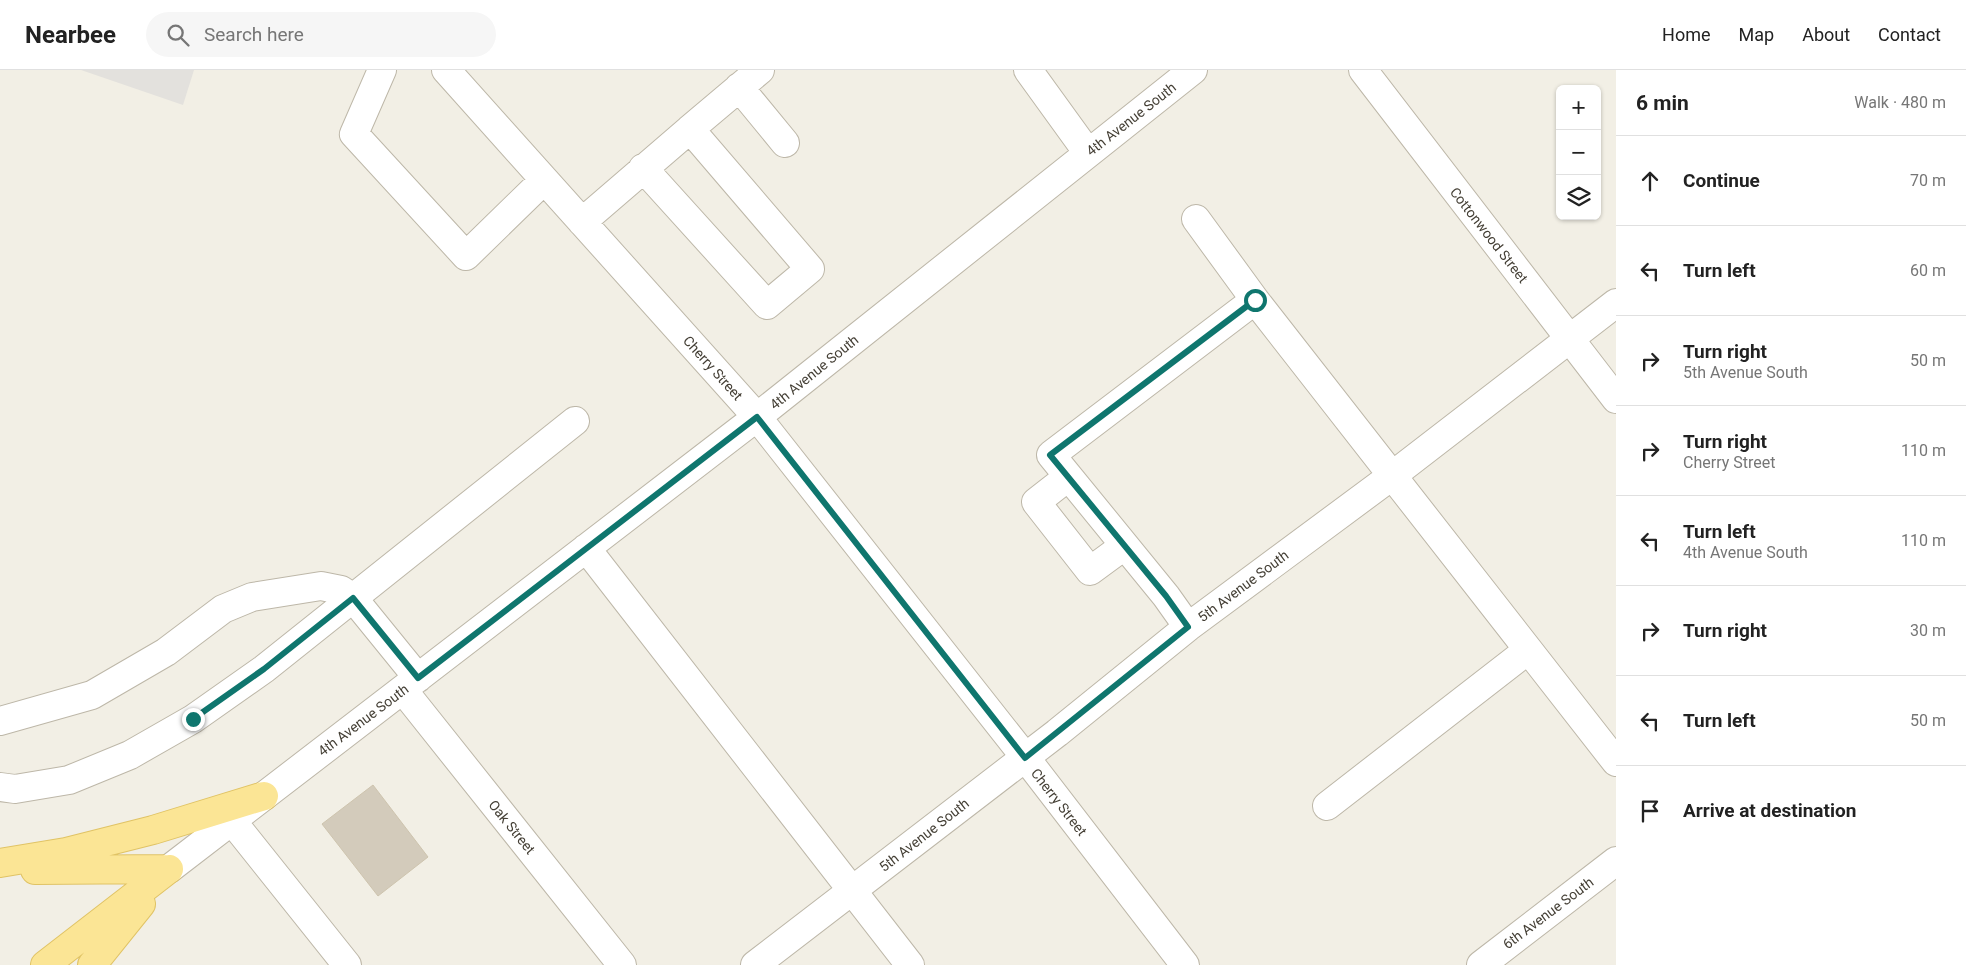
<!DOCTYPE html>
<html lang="en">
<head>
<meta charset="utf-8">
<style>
	body { margin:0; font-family:Roboto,sans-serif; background:#f6f6f6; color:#222 }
	.controls { position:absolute; right:15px; top:15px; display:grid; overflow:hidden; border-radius:8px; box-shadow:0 1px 4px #0004 }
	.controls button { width:45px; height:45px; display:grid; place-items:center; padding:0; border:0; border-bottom:1px solid #e0e0e0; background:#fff; color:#222; font:25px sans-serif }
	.stop { position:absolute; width:15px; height:15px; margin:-11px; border:4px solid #0f766e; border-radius:50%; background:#fff }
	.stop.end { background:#0f766e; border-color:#fff; box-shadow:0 1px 5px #0008 }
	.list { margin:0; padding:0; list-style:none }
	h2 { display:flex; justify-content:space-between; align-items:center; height:65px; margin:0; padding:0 20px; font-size:21px }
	h2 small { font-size:16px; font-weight:400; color:#767676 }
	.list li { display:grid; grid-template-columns:32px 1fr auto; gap:15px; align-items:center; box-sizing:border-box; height:90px; padding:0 20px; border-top:1px solid #e0e0e0 }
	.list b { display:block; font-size:19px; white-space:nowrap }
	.list p { margin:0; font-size:16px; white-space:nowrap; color:#767676 }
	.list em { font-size:16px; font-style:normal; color:#767676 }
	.icon { flex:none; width:28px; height:28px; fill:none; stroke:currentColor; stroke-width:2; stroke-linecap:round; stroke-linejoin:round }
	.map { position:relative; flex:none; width:1616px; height:895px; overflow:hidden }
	header { display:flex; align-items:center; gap:30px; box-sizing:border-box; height:70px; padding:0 25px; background:#fff; border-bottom:1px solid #e0e0e0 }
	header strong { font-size:24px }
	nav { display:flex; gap:28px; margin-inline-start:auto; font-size:18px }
	.search { width:350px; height:45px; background:#f6f6f6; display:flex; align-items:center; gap:12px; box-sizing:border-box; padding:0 18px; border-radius:28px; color:#767676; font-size:19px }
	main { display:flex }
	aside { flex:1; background:#fff }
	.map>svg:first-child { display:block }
	.parking { fill:#e3e1dd }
	.building { fill:#d3cbbb; stroke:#cec4ae }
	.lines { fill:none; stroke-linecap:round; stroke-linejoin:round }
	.minor-casing { stroke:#bdb7a8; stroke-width:30 }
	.major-casing { stroke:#e0c365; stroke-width:30 }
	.minor { stroke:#fff; stroke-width:28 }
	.major { stroke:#fbe595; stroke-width:28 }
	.route { stroke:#0f766e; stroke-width:6 }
	.labels { text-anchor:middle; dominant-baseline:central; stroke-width:4.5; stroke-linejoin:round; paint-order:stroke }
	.street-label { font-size:14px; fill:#443f35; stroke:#fff }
</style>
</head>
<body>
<header>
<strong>Nearbee</strong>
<div class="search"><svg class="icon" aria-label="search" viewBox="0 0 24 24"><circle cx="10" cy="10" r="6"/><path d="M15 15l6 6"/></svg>Search here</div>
<nav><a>Home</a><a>Map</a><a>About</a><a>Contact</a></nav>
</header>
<main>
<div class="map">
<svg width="1616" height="895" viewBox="0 0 1616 895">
	<rect width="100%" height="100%" fill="#f2efe5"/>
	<path class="parking" d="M 81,0 L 194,0 L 183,35 Z"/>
	<path class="building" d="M 373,715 L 428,787 L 378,826 L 322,754 Z"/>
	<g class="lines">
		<defs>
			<path id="minor" d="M 382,0 L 354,64 L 466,186 L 544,110
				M 446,0 L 757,347 L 1025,687 L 1185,895
				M 1028,0 L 1088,83
				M 1363,0 L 1616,329
				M 739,17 L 785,73
				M 643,98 L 767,235 L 810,199 L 690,59 L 760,0
				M 1196,149 L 1255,230
				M 582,152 L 690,59
				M 1068,407 L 1036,432 L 1090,501 L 1124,476
				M 586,478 L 910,895
				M 1188,557 L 1166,526 L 1051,385 L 1255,230 L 1616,692
				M 403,620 L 622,895
				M 0,651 L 92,625 L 166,582 L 223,539 L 252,527 L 321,516 L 341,520 L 353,528 L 418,608
				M 0,717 L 15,719 L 69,710 L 130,685 L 193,649 L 264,599 L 575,351
				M 1327,736 L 1528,580
				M 232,751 L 347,895
				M 169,799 L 757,347 L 1193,0
				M 755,895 L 1057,663 L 1188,557 L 1393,405 L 1616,233
				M 1481,895 L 1616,791"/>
			<path id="major" d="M 0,793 L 66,782 L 153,760 L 264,726
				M 35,800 L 169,799
				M 45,895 L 169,799
				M 92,895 L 141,834"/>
		</defs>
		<use href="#minor" class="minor-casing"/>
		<use href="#major" class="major-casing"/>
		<use href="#minor" class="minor"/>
		<use href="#major" class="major"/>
	</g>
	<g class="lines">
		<path class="route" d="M 193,649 L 264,599 L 353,528 L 418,608 L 757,347 L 1025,688 L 1188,557 L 1166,526 L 1050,385 L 1255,230"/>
	</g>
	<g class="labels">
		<g class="street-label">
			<text transform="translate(1131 49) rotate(-38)">4th Avenue South</text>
			<text transform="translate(1489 165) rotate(52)">Cottonwood Street</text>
			<text transform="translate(713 298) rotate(48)">Cherry Street</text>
			<text transform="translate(814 302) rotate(-39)">4th Avenue South</text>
			<text transform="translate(1243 516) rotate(-37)">5th Avenue South</text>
			<text transform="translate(363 650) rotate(-37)">4th Avenue South</text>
			<text transform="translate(1059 732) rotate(52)">Cherry Street</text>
			<text transform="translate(512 757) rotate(51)">Oak Street</text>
			<text transform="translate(924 765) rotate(-38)">5th Avenue South</text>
			<text transform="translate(1548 843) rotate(-37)">6th Avenue South</text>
		</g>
	</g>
</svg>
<div class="controls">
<button>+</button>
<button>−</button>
<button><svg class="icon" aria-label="layers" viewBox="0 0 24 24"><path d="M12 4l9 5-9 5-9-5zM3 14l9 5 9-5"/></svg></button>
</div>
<div class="stop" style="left:1255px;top:230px"></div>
<div class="stop end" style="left:193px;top:649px"></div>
</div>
<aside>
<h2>6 min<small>Walk · 480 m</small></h2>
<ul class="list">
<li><svg class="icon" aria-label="ahead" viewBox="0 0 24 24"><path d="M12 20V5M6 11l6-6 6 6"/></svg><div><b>Continue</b></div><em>70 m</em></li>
<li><svg class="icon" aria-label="left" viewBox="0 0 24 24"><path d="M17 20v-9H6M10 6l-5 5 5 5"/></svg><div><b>Turn left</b></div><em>60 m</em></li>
<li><svg class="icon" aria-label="right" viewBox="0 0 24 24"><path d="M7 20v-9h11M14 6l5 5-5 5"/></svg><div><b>Turn right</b><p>5th Avenue South</p></div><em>50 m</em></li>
<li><svg class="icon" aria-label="right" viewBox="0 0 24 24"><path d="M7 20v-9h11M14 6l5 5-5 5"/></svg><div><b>Turn right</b><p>Cherry Street</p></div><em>110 m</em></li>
<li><svg class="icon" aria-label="left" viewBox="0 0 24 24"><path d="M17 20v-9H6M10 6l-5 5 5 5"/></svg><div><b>Turn left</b><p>4th Avenue South</p></div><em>110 m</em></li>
<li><svg class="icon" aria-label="right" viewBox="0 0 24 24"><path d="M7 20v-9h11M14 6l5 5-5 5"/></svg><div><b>Turn right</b></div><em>30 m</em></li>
<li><svg class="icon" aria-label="left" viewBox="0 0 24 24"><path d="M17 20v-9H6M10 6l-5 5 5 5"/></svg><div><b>Turn left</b></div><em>50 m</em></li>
<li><svg class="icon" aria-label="arrive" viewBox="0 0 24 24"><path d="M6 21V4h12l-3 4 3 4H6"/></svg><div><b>Arrive at destination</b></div></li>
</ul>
</aside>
</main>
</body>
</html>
